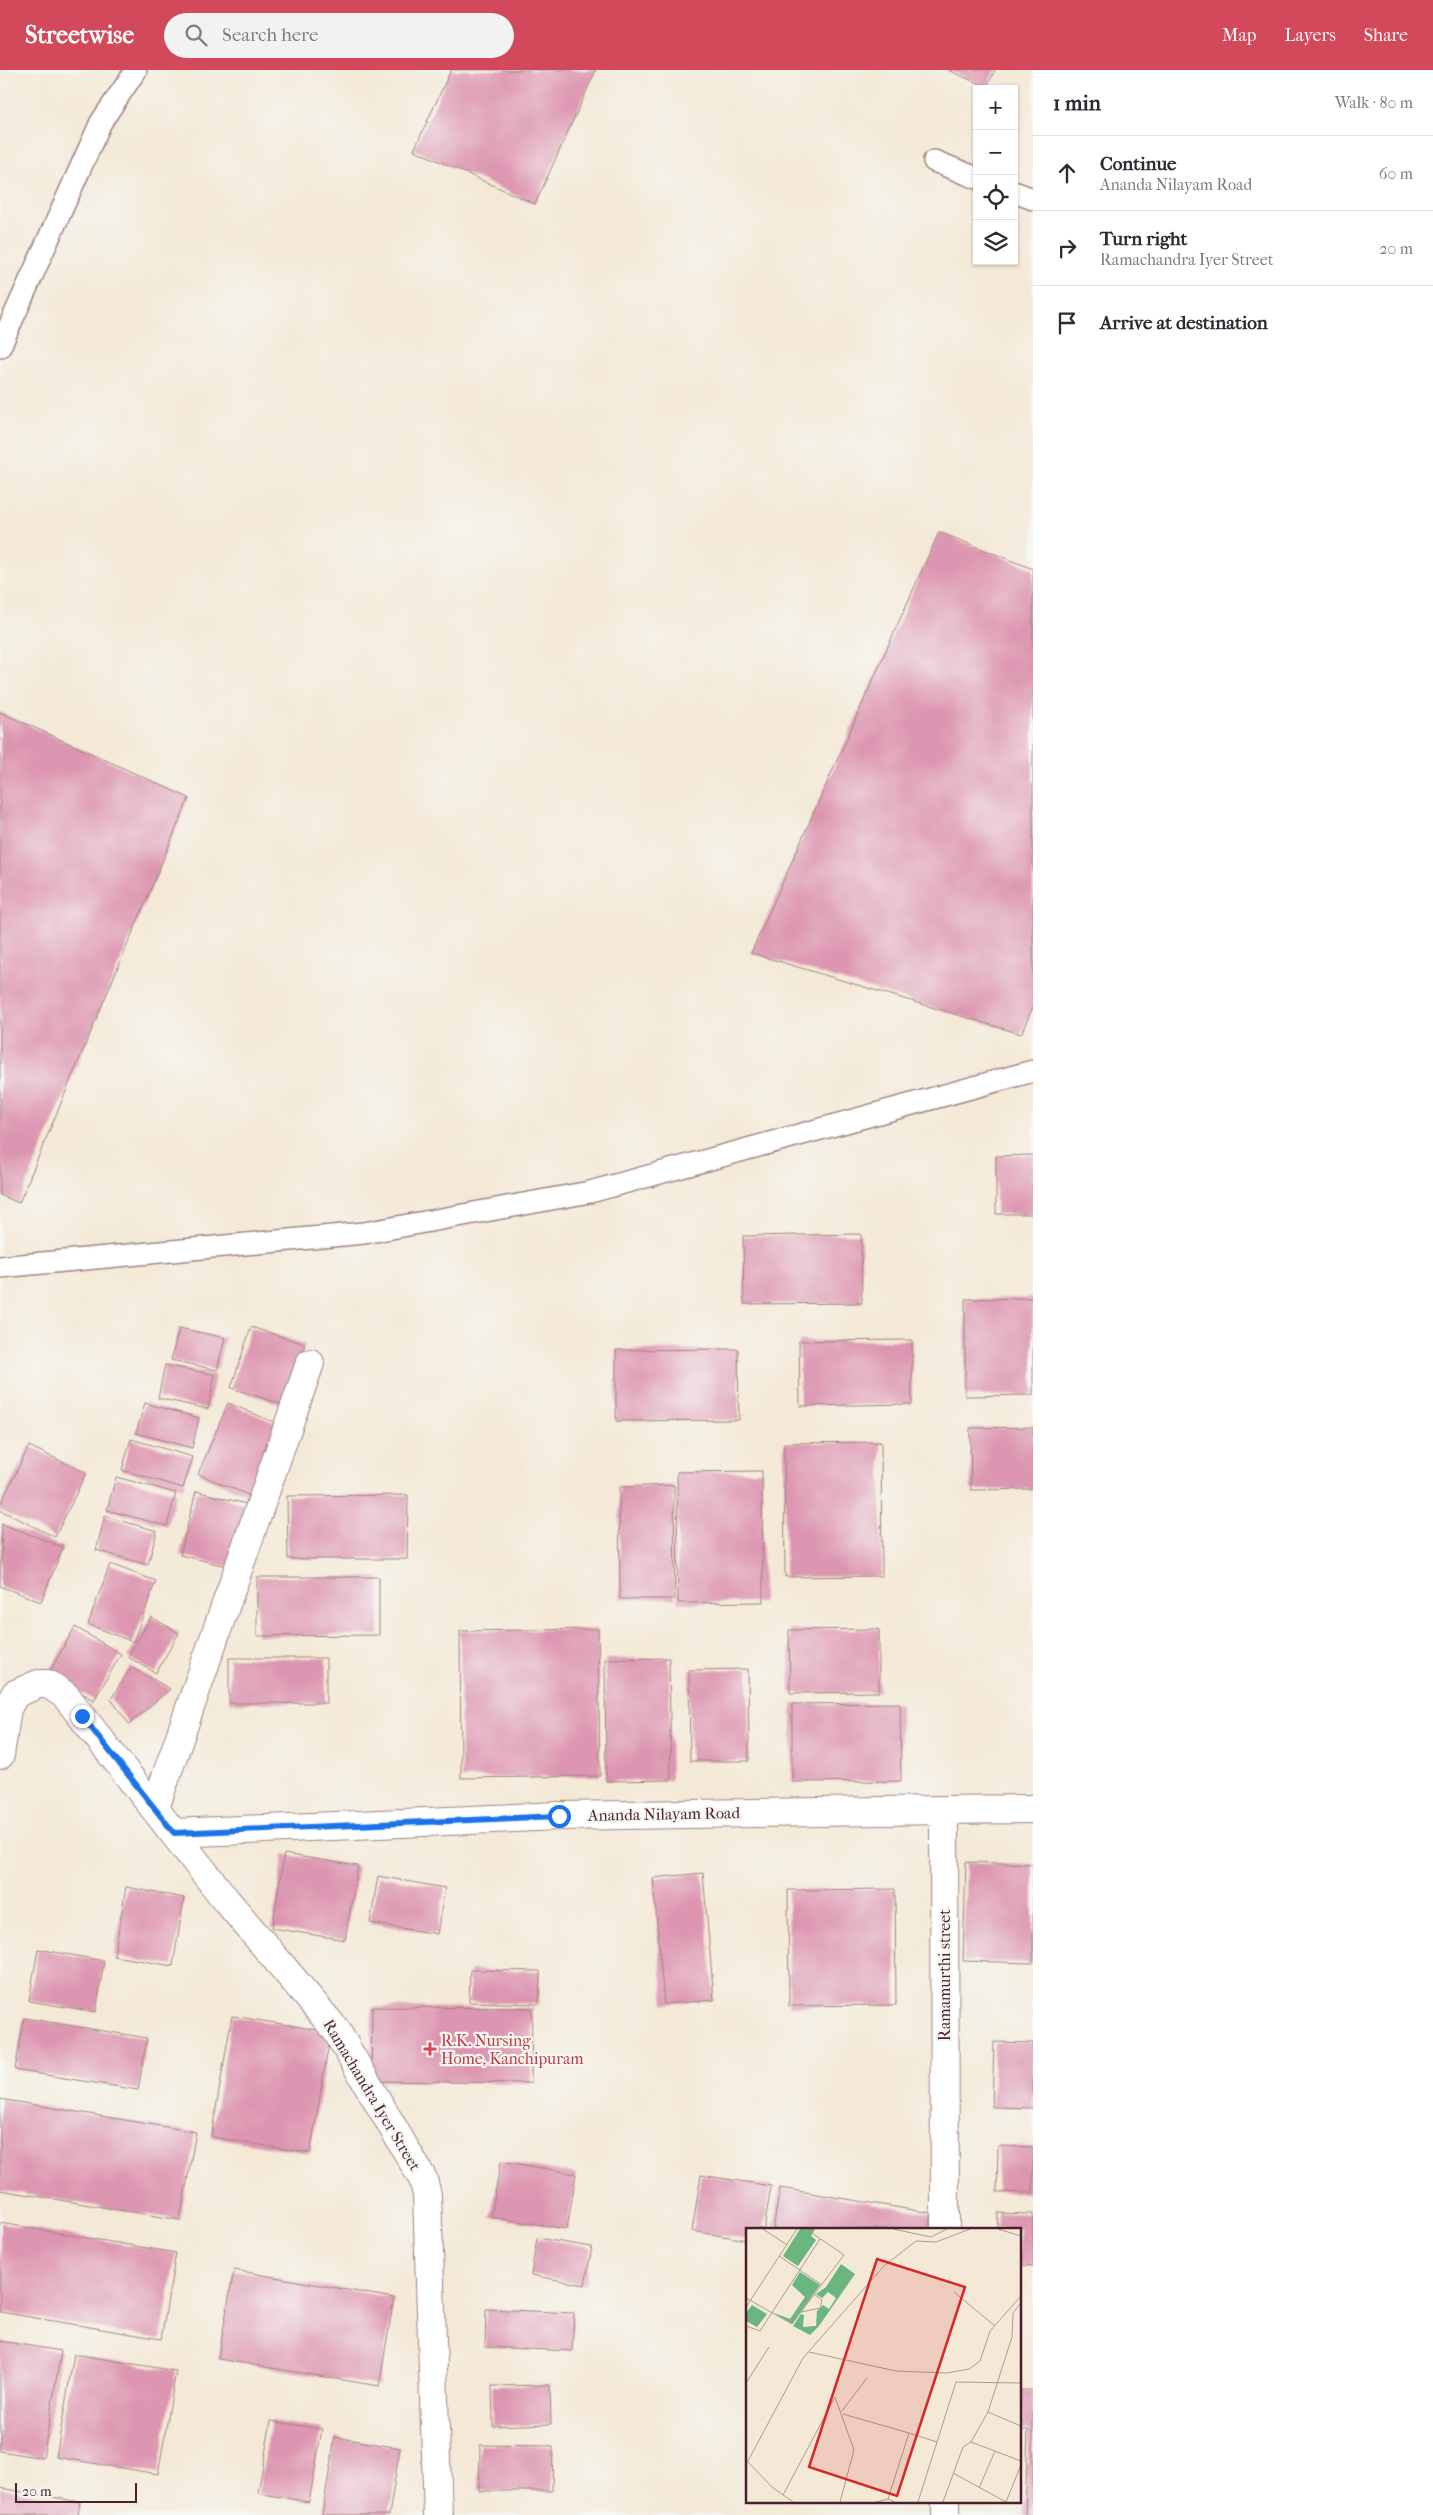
<!DOCTYPE html>
<html lang="en">
<head>
<meta charset="utf-8">
<style>
	body { margin:0; font-family:"IM FELL French Canon",serif; background:#f2f2f3; color:#2b2b33 }
	.controls { position:absolute; right:15px; top:15px; display:grid; overflow:hidden; border-radius:0px; box-shadow:0 1px 4px #0004 }
	.controls button { width:45px; height:45px; display:grid; place-items:center; padding:0; border:0; border-bottom:1px solid #e1e1e2; background:#fff; color:#2b2b33; font:25px sans-serif }
	.scale { position:absolute; left:15px; bottom:12px; width:122px; box-sizing:border-box; padding-left:5px; border:2px solid #4a1f2b; border-top:0; font-size:14px; line-height:18px; white-space:nowrap; color:#4a1f2b; -webkit-text-stroke:4px #f6f6f2; paint-order:stroke }
	.stop { position:absolute; width:15px; height:15px; margin:-11px; border:4px solid #1a73e8; border-radius:50%; background:#fff }
	.stop.end { background:#1a73e8; border-color:#fff; box-shadow:0 1px 5px #0008 }
	.list { margin:0; padding:0; list-style:none }
	h2 { display:flex; justify-content:space-between; align-items:center; height:65px; margin:0; padding:0 20px; font-size:21px }
	h2 small { font-size:16px; font-weight:400; color:#7c7c81 }
	.list li { display:grid; grid-template-columns:32px 1fr auto; gap:15px; align-items:center; box-sizing:border-box; height:75px; padding:0 20px; border-top:1px solid #e1e1e2 }
	.list b { display:block; font-size:19px; white-space:nowrap }
	.list p { margin:0; font-size:16px; white-space:nowrap; color:#7c7c81 }
	.list em { font-size:16px; font-style:normal; color:#7c7c81 }
	.icon { flex:none; width:28px; height:28px; fill:none; stroke:currentColor; stroke-width:2; stroke-linecap:round; stroke-linejoin:round }
	.map { position:relative; flex:none; width:1033px; height:2445px; overflow:hidden }
	header { display:flex; align-items:center; gap:30px; box-sizing:border-box; height:70px; padding:0 25px; background:#d1495b; color:#fff }
	header strong { font-size:24px }
	nav { display:flex; gap:28px; margin-inline-start:auto; font-size:18px }
	.search { width:350px; height:45px; background:#f2f2f3; display:flex; align-items:center; gap:12px; box-sizing:border-box; padding:0 18px; border-radius:28px; color:#7c7c81; font-size:19px }
	main { display:flex }
	aside { flex:1; background:#fff }
	.map>svg:first-child { display:block }
	.building { fill:#dd96b1 }
	.lines { fill:none; stroke-linecap:round; stroke-linejoin:round }
	.service-casing { stroke:#9f8481; stroke-width:24 }
	.minor-casing { stroke:#9f8481; stroke-width:30 }
	.service { stroke:#fff; stroke-width:21 }
	.minor { stroke:#fff; stroke-width:28 }
	.route { stroke:#1a73e8; stroke-width:6 }
	.health-dot { fill:#e0444e; stroke:#f6f6f2; stroke-width:2 }
	.labels { text-anchor:middle; dominant-baseline:central; stroke-width:4.5; stroke-linejoin:round; paint-order:stroke }
	.street-label { font-size:16px; fill:#4a1f2b; stroke:#f6f6f2 }
	.health-label { font-size:16px; fill:#be3a42; stroke:#f6f6f2; text-anchor:start }
	.inset-road { fill:none; stroke:#b09892; stroke-width:1 }
	.view { fill:#d62828; fill-opacity:0.15; stroke:#d62828; stroke-width:2.5 }
	.inset-edge { fill:none; stroke:#4a1f2b; stroke-width:2.5 }
</style>
</head>
<body>
<header>
<strong>Streetwise</strong>
<div class="search"><svg class="icon" aria-label="search" viewBox="0 0 24 24"><circle cx="10" cy="10" r="6"/><path d="M15 15l6 6"/></svg>Search here</div>
<nav><a>Map</a><a>Layers</a><a>Share</a></nav>
</header>
<main>
<div class="map">
<svg width="1033" height="2445" viewBox="0 0 1033 2445">
	<rect width="100%" height="100%" fill="#f6f6f2"/>
	<filter id="ink" filterUnits="userSpaceOnUse"><feTurbulence type="fractalNoise" baseFrequency=".02" numOctaves="2"/><feDisplacementMap in="SourceGraphic" scale="10" xChannelSelector="R" yChannelSelector="G"/><feConvolveMatrix kernelMatrix="1 2 1 2 8 2 1 2 1" color-interpolation-filters="sRGB"/></filter>
	<filter id="wash" filterUnits="userSpaceOnUse"><feTurbulence type="fractalNoise" baseFrequency=".0096" numOctaves="4" result="noise"/><feDisplacementMap in="SourceGraphic" scale="20" xChannelSelector="R" yChannelSelector="G"/><feGaussianBlur stdDeviation="1.12" result="paint"/><feColorMatrix in="noise" values="0 0 0 0 0 0 0 0 0 0 0 0 0 0 0 0 0 1.4 0 .05"/><feComposite in="paint" operator="in"/></filter>
	<g filter="url(#wash)">
		<rect width="100%" height="100%" fill="#f4e9d7"/>
		<g id="blocks">
			<path class="building" d="M 451,0 L 596,0 L 535,134 L 414,80 Z
				M 948,0 L 995,0 L 987,17 Z
				M 939,462 L 1033,499 L 1033,937 L 1021,964 L 751,883 Z
				M 0,642 L 189,728 L 19,1133 L 0,1125 Z
				M 1033,1085 L 1033,1144 L 996,1144 L 996,1086 Z
				M 861,1164 L 862,1233 L 744,1234 L 743,1166 Z
				M 1033,1228 L 1033,1325 L 965,1326 L 965,1229 Z
				M 251,1257 L 305,1274 L 284,1335 L 231,1318 Z
				M 179,1258 L 225,1268 L 217,1300 L 171,1290 Z
				M 912,1270 L 912,1334 L 800,1336 L 799,1271 Z
				M 738,1279 L 739,1350 L 616,1351 L 616,1280 Z
				M 165,1295 L 215,1305 L 208,1339 L 158,1328 Z
				M 145,1333 L 199,1348 L 192,1378 L 136,1363 Z
				M 228,1333 L 283,1356 L 253,1427 L 198,1404 Z
				M 1033,1357 L 1033,1419 L 971,1420 L 970,1358 Z
				M 131,1369 L 193,1387 L 183,1418 L 122,1400 Z
				M 881,1372 L 882,1506 L 785,1507 L 784,1373 Z
				M 29,1376 L 86,1403 L 55,1467 L 0,1440 L 0,1435 Z
				M 762,1401 L 763,1532 L 678,1533 L 677,1402 Z
				M 116,1407 L 176,1423 L 167,1456 L 107,1440 Z
				M 674,1415 L 675,1529 L 620,1529 L 619,1417 Z
				M 196,1421 L 250,1435 L 234,1498 L 180,1485 Z
				M 408,1425 L 407,1489 L 288,1489 L 287,1426 Z
				M 105,1446 L 157,1461 L 148,1495 L 96,1480 Z
				M 2,1454 L 63,1477 L 41,1532 L 0,1516 Z
				M 110,1494 L 156,1511 L 133,1572 L 88,1554 Z
				M 257,1507 L 379,1507 L 379,1565 L 257,1566 Z
				M 151,1547 L 179,1563 L 156,1603 L 128,1587 Z
				M 75,1557 L 121,1584 L 94,1630 L 48,1604 Z
				M 598,1559 L 600,1706 L 461,1708 L 460,1561 Z
				M 879,1559 L 879,1622 L 790,1623 L 789,1560 Z
				M 229,1588 L 326,1588 L 326,1633 L 229,1633 Z
				M 669,1588 L 671,1710 L 606,1711 L 605,1589 Z
				M 131,1597 L 170,1619 L 129,1654 L 111,1629 Z
				M 748,1599 L 749,1691 L 690,1691 L 689,1600 Z
				M 900,1633 L 901,1711 L 792,1712 L 792,1634 Z
				M 284,1784 L 358,1796 L 345,1870 L 272,1858 Z
				M 966,1792 L 1033,1794 L 1033,1893 L 963,1891 Z
				M 703,1803 L 714,1930 L 664,1934 L 653,1808 Z
				M 378,1806 L 445,1818 L 437,1864 L 370,1853 Z
				M 126,1817 L 184,1828 L 173,1896 L 114,1886 Z
				M 895,1819 L 896,1935 L 789,1936 L 788,1820 Z
				M 38,1879 L 104,1891 L 96,1942 L 29,1931 Z
				M 470,1900 L 540,1901 L 539,1934 L 469,1932 Z
				M 372,1937 L 532,1938 L 531,2013 L 371,2011 Z
				M 232,1946 L 331,1962 L 310,2083 L 211,2067 Z
				M 24,1948 L 147,1968 L 138,2020 L 15,2000 Z
				M 994,1972 L 1033,1973 L 1033,2038 L 992,2037 Z
				M 0,2029 L 196,2062 L 180,2150 L 0,2120 Z
				M 998,2076 L 1033,2077 L 1033,2123 L 997,2122 Z
				M 501,2091 L 576,2104 L 567,2159 L 491,2147 Z
				M 701,2105 L 771,2116 L 764,2159 L 747,2159 L 747,2170 L 692,2161 Z
				M 780,2118 L 931,2143 L 928,2159 L 773,2159 Z
				M 998,2143 L 1033,2144 L 1033,2196 L 1019,2195 L 1019,2159 L 997,2159 Z
				M 0,2153 L 176,2183 L 161,2269 L 0,2242 Z
				M 537,2168 L 592,2177 L 585,2215 L 531,2205 Z
				M 234,2200 L 394,2228 L 379,2316 L 218,2289 Z
				M 486,2239 L 574,2243 L 572,2281 L 485,2277 Z
				M 0,2271 L 61,2281 L 43,2388 L 0,2381 Z
				M 74,2284 L 176,2301 L 158,2404 L 56,2387 Z
				M 550,2315 L 551,2354 L 493,2356 L 492,2316 Z
				M 1019,2320 L 1033,2320 L 1033,2445 L 1025,2445 L 1028,2360 L 1019,2360 Z
				M 271,2351 L 322,2359 L 309,2432 L 258,2423 Z
				M 335,2367 L 400,2378 L 389,2445 L 322,2445 Z
				M 480,2375 L 553,2376 L 552,2421 L 479,2421 Z
				M 0,2418 L 80,2432 L 78,2445 L 0,2445 Z"/>
		</g>
	</g>
	<g filter="url(#ink)">
		<use href="#blocks" fill-opacity="0" stroke="#9f8481" stroke-width="1"/>
		<g class="lines">
			<defs>
				<path id="service" d="M 934,91 L 977,108
					M 1014,122 L 1033,129
					M 0,277 L 101,52 L 136,0
					M 0,1197 L 364,1163 L 590,1122 L 1033,1001"/>
				<path id="minor" d="M 0,1685 L 7,1639 L 15,1624 L 38,1614 L 48,1614 L 65,1625 L 226,1830 L 336,1960 L 423,2109 L 427,2125 L 438,2445
					M 155,1738 L 310,1293
					M 174,1763 L 559,1746 L 944,1740
					M 945,2159 L 944,1740 L 1033,1739
					M 946,2431 L 946,2445"/>
			</defs>
			<use href="#service" class="service-casing"/>
			<use href="#minor" class="minor-casing"/>
			<use href="#service" class="service"/>
			<use href="#minor" class="minor"/>
		</g>
	</g>
	<g class="lines" filter="url(#ink)">
		<path class="route" d="M 82,1646 L 174,1763 L 559,1746"/>
	</g>
	<path class="health-dot" d="M427.5 1971.5h5v5h5v5h-5v5h-5v-5h-5v-5h5z"/>
	<g class="labels">
		<g class="street-label">
			<text transform="translate(664 1744) rotate(-1)">Ananda Nilayam Road</text>
			<text transform="translate(944 1905) rotate(-90)">Ramamurthi street</text>
			<text transform="translate(372 2025) rotate(59)">Ramachandra Iyer Street</text>
		</g>
		<g class="health-label">
			<text x="441" y="1970">R.K. Nursing<tspan x="441" dy="18">Home, Kanchipuram</tspan></text>
		</g>
	</g>
	<g transform="translate(746 2158)">
		<rect width="275" height="275" fill="#f4e9d7"/>
		<path d="M 54,1 L 69,1 L 65,8 L 70,12 L 52,38 L 37,28 ZM 95,36 L 109,46 L 73,98 L 64,107 L 47,98 L 55,86 L 58,87 L 57,99 L 70,98 L 71,83 L 77,77 L 83,81 L 90,70 L 82,64 L 76,70 L 70,66 L 80,59 ZM 54,44 L 74,57 L 46,96 L 28,85 L 44,91 L 59,69 L 46,57 ZM 6,77 L 21,86 L 11,99 L 0,93 L 0,85 Z" fill="#6bb67e"/>
		<path class="inset-road" d="M 17,1 L 41,17M 147,1 L 185,9 L 201,1M 252,1 L 275,8M 33,28 L 76,57M 208,64 L 249,98M 0,70 L 46,96 L 98,27 L 60,1M 0,79 L 51,1M 55,84 L 74,80 L 76,72 L 69,67M 0,98 L 14,103 L 74,11M 63,124 L 150,143 L 201,145 L 223,141 L 234,133 L 244,103 L 275,68M 0,155 L 23,119M 96,183 L 121,150M 242,184 L 275,198M 97,186 L 163,205M 225,214 L 242,184 L 266,109 L 267,85 L 275,75M 225,214 L 275,233M 1,233 L 26,259 L 47,274M 2,233 L 57,130 L 138,38 L 170,13 L 190,14 L 224,1M 207,245 L 260,274M 233,260 L 249,223M 37,267 L 89,169 L 108,222 L 94,274M 142,271 L 163,205 L 191,214M 130,274 L 142,271 L 149,274M 172,274 L 210,154 L 275,155M 197,274 L 217,219 L 225,214M 260,274 L 275,237"/>
		<path class="view" d="M 131,31 L 219,59 L 151,268 L 63,239 Z"/>
		<rect width="275" height="275" class="inset-edge"/>
	</g>
</svg>
<div class="controls">
<button>+</button>
<button>−</button>
<button><svg class="icon" aria-label="locate" viewBox="0 0 24 24"><circle cx="12" cy="12" r="6"/><path d="M12 2v4M12 18v4M2 12h4M18 12h4"/></svg></button>
<button><svg class="icon" aria-label="layers" viewBox="0 0 24 24"><path d="M12 4l9 5-9 5-9-5zM3 14l9 5 9-5"/></svg></button>
</div>
<div class="scale">20 m</div>
<div class="stop" style="left:559px;top:1746px"></div>
<div class="stop end" style="left:82px;top:1646px"></div>
</div>
<aside>
<h2>1 min<small>Walk · 80 m</small></h2>
<ul class="list">
<li><svg class="icon" aria-label="ahead" viewBox="0 0 24 24"><path d="M12 20V5M6 11l6-6 6 6"/></svg><div><b>Continue</b><p>Ananda Nilayam Road</p></div><em>60 m</em></li>
<li><svg class="icon" aria-label="right" viewBox="0 0 24 24"><path d="M7 20v-9h11M14 6l5 5-5 5"/></svg><div><b>Turn right</b><p>Ramachandra Iyer Street</p></div><em>20 m</em></li>
<li><svg class="icon" aria-label="arrive" viewBox="0 0 24 24"><path d="M6 21V4h12l-3 4 3 4H6"/></svg><div><b>Arrive at destination</b></div></li>
</ul>
</aside>
</main>
</body>
</html>
